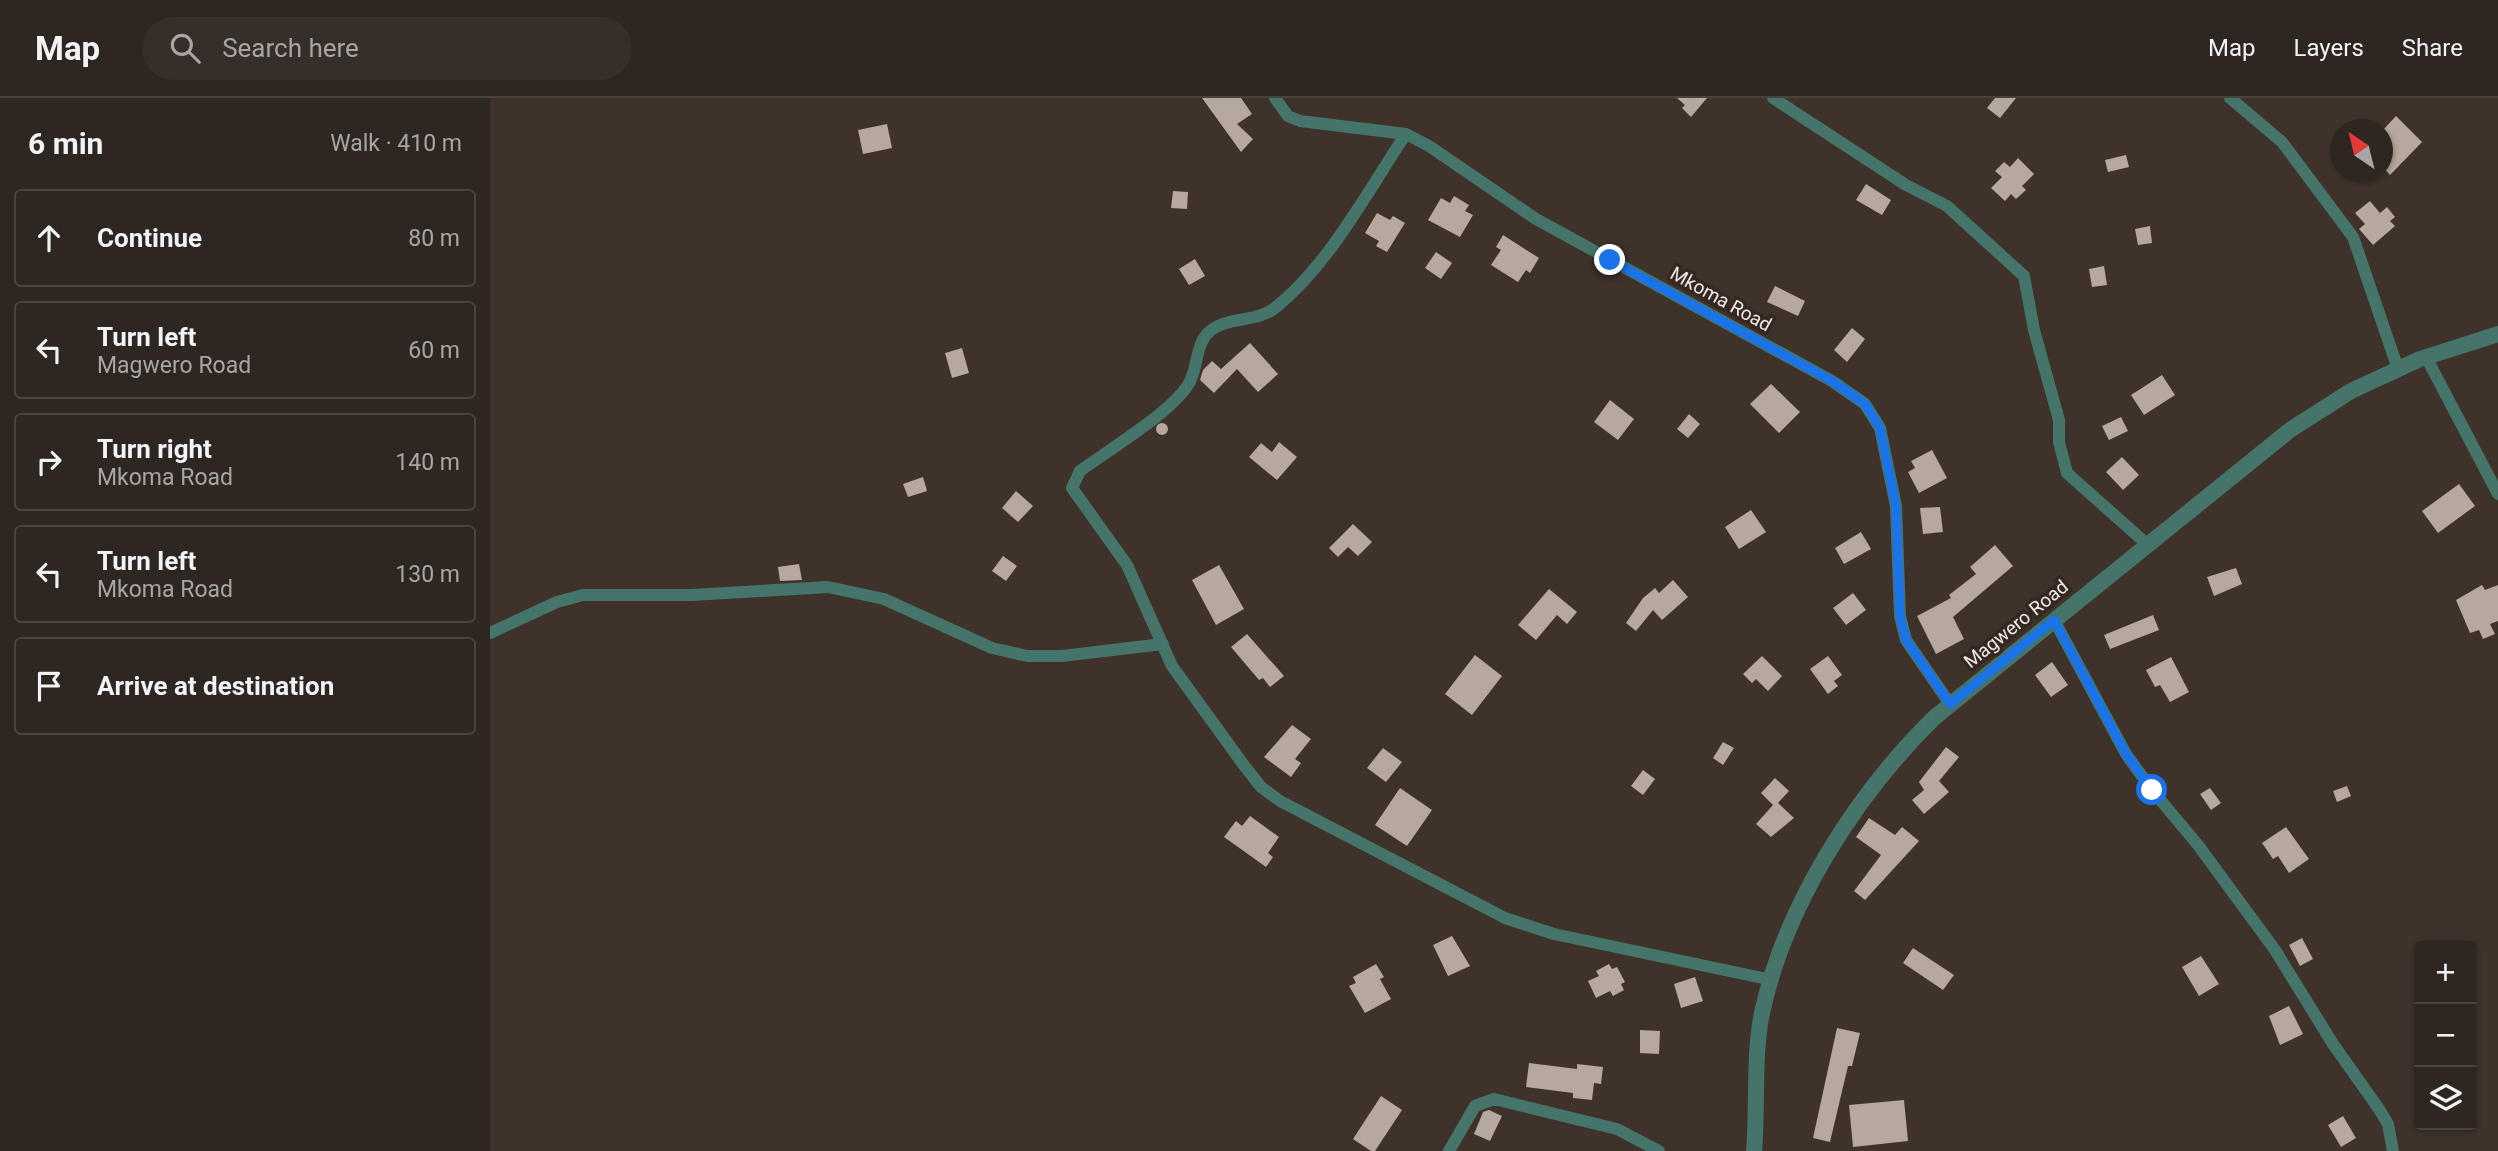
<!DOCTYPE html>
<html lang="en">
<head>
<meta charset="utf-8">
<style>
	body { margin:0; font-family:Roboto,sans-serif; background:#362e29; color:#f1f3f6 }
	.controls { position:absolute; right:21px; bottom:21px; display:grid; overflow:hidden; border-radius:7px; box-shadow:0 2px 5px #0004 }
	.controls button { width:63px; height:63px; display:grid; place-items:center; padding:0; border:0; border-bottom:2px solid #49433e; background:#2e2620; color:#f1f3f6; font:35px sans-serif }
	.compass { position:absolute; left:1840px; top:21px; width:63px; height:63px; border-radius:50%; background:#2e2620; box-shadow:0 2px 5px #0004; rotate:325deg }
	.stop { position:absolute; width:21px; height:21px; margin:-16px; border:5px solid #1a73e8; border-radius:50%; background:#fff }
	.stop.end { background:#1a73e8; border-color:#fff; box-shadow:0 2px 7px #0008 }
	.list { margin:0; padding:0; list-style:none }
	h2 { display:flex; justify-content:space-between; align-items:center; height:91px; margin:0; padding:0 28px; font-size:30px }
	h2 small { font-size:23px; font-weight:400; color:#a7a5a5 }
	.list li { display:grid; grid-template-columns:46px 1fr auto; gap:21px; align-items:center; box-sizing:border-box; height:98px; margin:0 14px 14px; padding:0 14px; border:2px solid #49433e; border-radius:7px }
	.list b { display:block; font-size:26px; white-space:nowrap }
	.list p { margin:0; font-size:23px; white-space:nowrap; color:#a7a5a5 }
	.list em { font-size:23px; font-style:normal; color:#a7a5a5 }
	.icon { flex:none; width:38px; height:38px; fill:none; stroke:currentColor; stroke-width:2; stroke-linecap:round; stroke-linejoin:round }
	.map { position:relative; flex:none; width:2008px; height:1053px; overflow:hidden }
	header { display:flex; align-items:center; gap:42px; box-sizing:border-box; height:98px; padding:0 35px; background:#2e2620; border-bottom:2px solid #49433e }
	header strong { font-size:33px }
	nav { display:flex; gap:38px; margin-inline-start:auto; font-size:24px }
	.search { width:490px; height:63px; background:#362e29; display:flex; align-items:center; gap:18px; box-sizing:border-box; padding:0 24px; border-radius:38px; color:#a7a5a5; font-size:26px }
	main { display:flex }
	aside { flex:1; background:#2e2620 }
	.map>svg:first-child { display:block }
	.building { fill:#b6a79f }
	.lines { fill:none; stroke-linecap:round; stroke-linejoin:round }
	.minor { stroke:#45756a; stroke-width:12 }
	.tertiary { stroke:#45756a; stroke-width:16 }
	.route { stroke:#1a73e8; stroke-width:9 }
	.labels { text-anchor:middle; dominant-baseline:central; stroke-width:7; stroke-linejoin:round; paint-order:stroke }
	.street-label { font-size:19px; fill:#f1e9e5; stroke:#342822 }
</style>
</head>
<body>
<header>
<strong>Map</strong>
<div class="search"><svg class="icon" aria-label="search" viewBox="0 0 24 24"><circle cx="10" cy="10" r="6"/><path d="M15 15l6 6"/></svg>Search here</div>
<nav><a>Map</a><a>Layers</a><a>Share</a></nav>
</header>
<main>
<aside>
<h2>6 min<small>Walk · 410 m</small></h2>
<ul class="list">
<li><svg class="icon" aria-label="ahead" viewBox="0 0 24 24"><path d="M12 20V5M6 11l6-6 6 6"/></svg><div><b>Continue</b></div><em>80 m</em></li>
<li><svg class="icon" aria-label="left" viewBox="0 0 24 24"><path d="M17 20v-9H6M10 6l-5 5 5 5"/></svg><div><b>Turn left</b><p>Magwero Road</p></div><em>60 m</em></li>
<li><svg class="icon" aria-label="right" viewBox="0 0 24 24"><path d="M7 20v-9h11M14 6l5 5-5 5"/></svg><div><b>Turn right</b><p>Mkoma Road</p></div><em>140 m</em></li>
<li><svg class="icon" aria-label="left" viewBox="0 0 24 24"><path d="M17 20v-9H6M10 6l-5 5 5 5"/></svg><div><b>Turn left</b><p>Mkoma Road</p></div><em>130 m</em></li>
<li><svg class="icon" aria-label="arrive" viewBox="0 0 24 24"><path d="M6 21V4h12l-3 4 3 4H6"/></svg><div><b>Arrive at destination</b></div></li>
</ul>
</aside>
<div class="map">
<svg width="2008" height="1053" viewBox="0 0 2008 1053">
	<rect width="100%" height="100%" fill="#3e322b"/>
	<path class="building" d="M 712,0 L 751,0 L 762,16 L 747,26 L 763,41 L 751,54 Z
		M 1187,0 L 1217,0 L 1201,19 L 1192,10 L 1195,7 Z
		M 1505,0 L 1526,0 L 1510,20 L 1497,10 Z
		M 1906,18 L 1932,44 L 1900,77 L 1893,69 L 1893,32 Z
		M 397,26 L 402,50 L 373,56 L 368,32 Z
		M 1636,57 L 1639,69 L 1618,74 L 1615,62 Z
		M 1528,60 L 1544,76 L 1532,88 L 1536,92 L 1526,101 L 1521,96 L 1515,103 L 1501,90 L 1512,79 L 1505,73 L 1514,64 L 1520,69 Z
		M 1376,86 L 1401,102 L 1392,117 L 1366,102 Z
		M 683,93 L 698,94 L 697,111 L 681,110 Z
		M 964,98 L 979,107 L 975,113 L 983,117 L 970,139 L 938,122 L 951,100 L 960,105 Z
		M 1880,103 L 1890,115 L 1897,109 L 1905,119 L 1900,123 L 1905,128 L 1883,147 L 1869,131 L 1875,126 L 1865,115 Z
		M 887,115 L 900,122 L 903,118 L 915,125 L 897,154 L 886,148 L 889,143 L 875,135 Z
		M 1660,128 L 1662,145 L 1648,147 L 1645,131 Z
		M 1013,137 L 1049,160 L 1040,175 L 1036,172 L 1028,184 L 1001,167 L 1011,152 L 1006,149 Z
		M 946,154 L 962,165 L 951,181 L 935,170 Z
		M 705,161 L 715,178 L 699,187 L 689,171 Z
		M 1614,168 L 1617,187 L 1602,189 L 1599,171 Z
		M 1285,188 L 1315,203 L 1308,218 L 1277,204 Z
		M 1362,230 L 1375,241 L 1357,264 L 1344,252 Z
		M 760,245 L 788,276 L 768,294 L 747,271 L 724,295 L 710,282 L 713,272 L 722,263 L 731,271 Z
		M 472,250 L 479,275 L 462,280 L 455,255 Z
		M 1672,277 L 1685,297 L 1654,317 L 1641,297 Z
		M 1281,286 L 1310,314 L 1289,335 L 1260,306 Z
		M 1120,302 L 1144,321 L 1128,342 L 1104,324 Z
		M 1199,316 L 1210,326 L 1198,340 L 1187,331 Z
		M 1631,319 L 1638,333 L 1619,342 L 1612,328 Z
		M666 331a6 6 0 1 1 12 0a6 6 0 1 1-12 0Z
		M 789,344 L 807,359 L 787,382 L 759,359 L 771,345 L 782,354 Z
		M 1442,352 L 1457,380 L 1429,395 L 1418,374 L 1425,370 L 1421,363 Z
		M 1632,359 L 1649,377 L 1633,392 L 1616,374 Z
		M 433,379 L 437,393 L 418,399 L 413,386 Z
		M 1969,386 L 1985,408 L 1948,435 L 1932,413 Z
		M 526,393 L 543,408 L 528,424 L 512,410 Z
		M 1450,409 L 1453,434 L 1433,436 L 1430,410 Z
		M 1261,412 L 1276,434 L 1249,451 L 1235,429 Z
		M 863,426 L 882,444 L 868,458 L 858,449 L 848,459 L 839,450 Z
		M 1371,434 L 1381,451 L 1354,466 L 1345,450 Z
		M 1505,447 L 1523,468 L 1463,519 L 1474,541 L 1446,556 L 1427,518 L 1461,500 L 1459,497 L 1486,476 L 1480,469 Z
		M 513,458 L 527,468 L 516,483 L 502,473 Z
		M 309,466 L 312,482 L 290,483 L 288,469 Z
		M 729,467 L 754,511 L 726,527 L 702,482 Z
		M 1746,470 L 1752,486 L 1724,498 L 1717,479 Z
		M 1183,482 L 1198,499 L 1172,522 L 1163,512 L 1146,533 L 1136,525 L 1153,500 L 1165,490 L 1169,495 Z
		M 1992,487 L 1995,492 L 2008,487 L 2008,523 L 2000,526 L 2005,536 L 1993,541 L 1989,532 L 1980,535 L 1966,502 Z
		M 1059,491 L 1087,514 L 1077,526 L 1067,517 L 1046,542 L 1028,527 Z
		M 1363,495 L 1376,512 L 1356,527 L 1343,510 Z
		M 1663,517 L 1669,532 L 1620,551 L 1614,537 Z
		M 757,536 L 794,578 L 780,589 L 773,580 L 769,582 L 741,549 Z
		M 985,557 L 1012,578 L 982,617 L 955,596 Z
		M 1272,558 L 1292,578 L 1278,593 L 1266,581 L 1262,585 L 1253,576 Z
		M 1338,558 L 1352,577 L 1344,583 L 1348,588 L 1338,596 L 1320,571 Z
		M 1681,559 L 1699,594 L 1680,604 L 1670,587 L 1665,589 L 1656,572 Z
		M 1562,564 L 1578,587 L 1561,599 L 1545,577 Z
		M 802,627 L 821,641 L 805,661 L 811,665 L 801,679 L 774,659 Z
		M 1233,644 L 1244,650 L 1233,667 L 1223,660 Z
		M 1456,649 L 1469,659 L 1449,683 L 1459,694 L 1434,716 L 1422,702 L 1434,692 L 1429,684 Z
		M 893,650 L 912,664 L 896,684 L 877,670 Z
		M 1153,672 L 1165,681 L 1153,697 L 1141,688 Z
		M 1285,680 L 1299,693 L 1288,705 L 1304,720 L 1281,739 L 1266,726 L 1283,707 L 1271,695 Z
		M 1857,688 L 1861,698 L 1847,704 L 1843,693 Z
		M 910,690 L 942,712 L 917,748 L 885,727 Z
		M 1720,690 L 1731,705 L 1721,712 L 1710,696 Z
		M 760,718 L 789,739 L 778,755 L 783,759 L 776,769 L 734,739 L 746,723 L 752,728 Z
		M 1379,720 L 1405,737 L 1412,729 L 1429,743 L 1375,802 L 1364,793 L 1391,757 L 1366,739 Z
		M 1796,729 L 1819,761 L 1799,775 L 1788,758 L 1783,761 L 1772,745 Z
		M 962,838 L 980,868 L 958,878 L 943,847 Z
		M 1812,840 L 1823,861 L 1810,868 L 1799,847 Z
		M 1423,850 L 1464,877 L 1453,892 L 1413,865 Z
		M 1711,858 L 1729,886 L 1709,898 L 1692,869 Z
		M 886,866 L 894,879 L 890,881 L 901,901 L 875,915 L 859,888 L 866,885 L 863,879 Z
		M 1119,866 L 1122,871 L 1127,869 L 1135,884 L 1131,886 L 1134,892 L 1123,898 L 1120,893 L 1106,900 L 1098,883 L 1109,878 L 1106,873 Z
		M 1205,879 L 1213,903 L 1191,910 L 1184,886 Z
		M 1799,908 L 1813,936 L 1790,947 L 1779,918 Z
		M 1347,930 L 1370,935 L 1362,968 L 1358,968 L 1340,1044 L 1323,1040 Z
		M 1150,932 L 1170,933 L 1169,956 L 1150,955 Z
		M 1039,965 L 1087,971 L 1087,966 L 1113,969 L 1111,986 L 1104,985 L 1102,1002 L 1083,1000 L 1083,995 L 1036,989 Z
		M 891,998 L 912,1012 L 885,1053 L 881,1053 L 863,1041 Z
		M 1414,1002 L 1418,1043 L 1363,1049 L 1359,1007 Z
		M 999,1012 L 1012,1018 L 1000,1043 L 984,1036 L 993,1014 Z
		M 1853,1018 L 1866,1040 L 1851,1049 L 1838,1027 Z"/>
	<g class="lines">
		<path class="minor" d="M 785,0 L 798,18 L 810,23 L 916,36 L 939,48 L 1046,121 L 1342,283 L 1375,306 L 1390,330 L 1406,408 L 1410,518 L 1416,542 L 1460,606
			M 1283,0 L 1416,87 L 1457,108 L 1534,178 L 1544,232 L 1569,322 L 1569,344 L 1577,375 L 1658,447
			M 1740,0 L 1792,44 L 1863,139 L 1908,271
			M 916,36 C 877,94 839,167 785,210 C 766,225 738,218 720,233 C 704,247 709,270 698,287 C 679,316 620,351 590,373 L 582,390 L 637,467 L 682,568 L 753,666 L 771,689 L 790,703 L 1015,820 L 1064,836 L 1282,882
			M 1936,259 L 2008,396
			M 1564,522 L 1636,656 L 1662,692 L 1708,747 L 1785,852 L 1843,946 L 1889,1011 L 1898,1026 L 1903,1053
			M 0,535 L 67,504 L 93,497 L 202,497 L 338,489 L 394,501 L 502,550 L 537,558 L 572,558 L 673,546
			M 959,1053 L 985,1008 L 1004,1001 L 1127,1031 L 1169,1053"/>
		<path class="tertiary" d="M 1264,1053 C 1268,1008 1263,959 1272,915 C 1295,807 1367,695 1445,619 L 1800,332 L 1861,293 L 1930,261 L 2008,236"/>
	</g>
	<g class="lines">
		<path class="route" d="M 1120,162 L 1342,283 L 1375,306 L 1390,330 L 1406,408 L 1410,518 L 1416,542 L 1460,606 L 1564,522 L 1636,656 L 1662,692"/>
	</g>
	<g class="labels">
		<g class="street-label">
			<text transform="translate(1231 201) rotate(29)">Mkoma Road</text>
			<text transform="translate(1526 526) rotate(-39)">Magwero Road</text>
		</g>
	</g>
</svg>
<div class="controls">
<button>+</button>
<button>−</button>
<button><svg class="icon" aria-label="layers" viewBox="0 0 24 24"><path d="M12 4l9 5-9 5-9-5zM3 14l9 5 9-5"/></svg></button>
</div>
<svg class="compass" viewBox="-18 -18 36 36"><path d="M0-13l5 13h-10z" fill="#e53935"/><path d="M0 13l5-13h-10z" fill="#a7a5a5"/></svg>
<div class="stop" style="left:1662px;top:692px"></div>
<div class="stop end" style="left:1120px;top:162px"></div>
</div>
</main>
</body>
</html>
